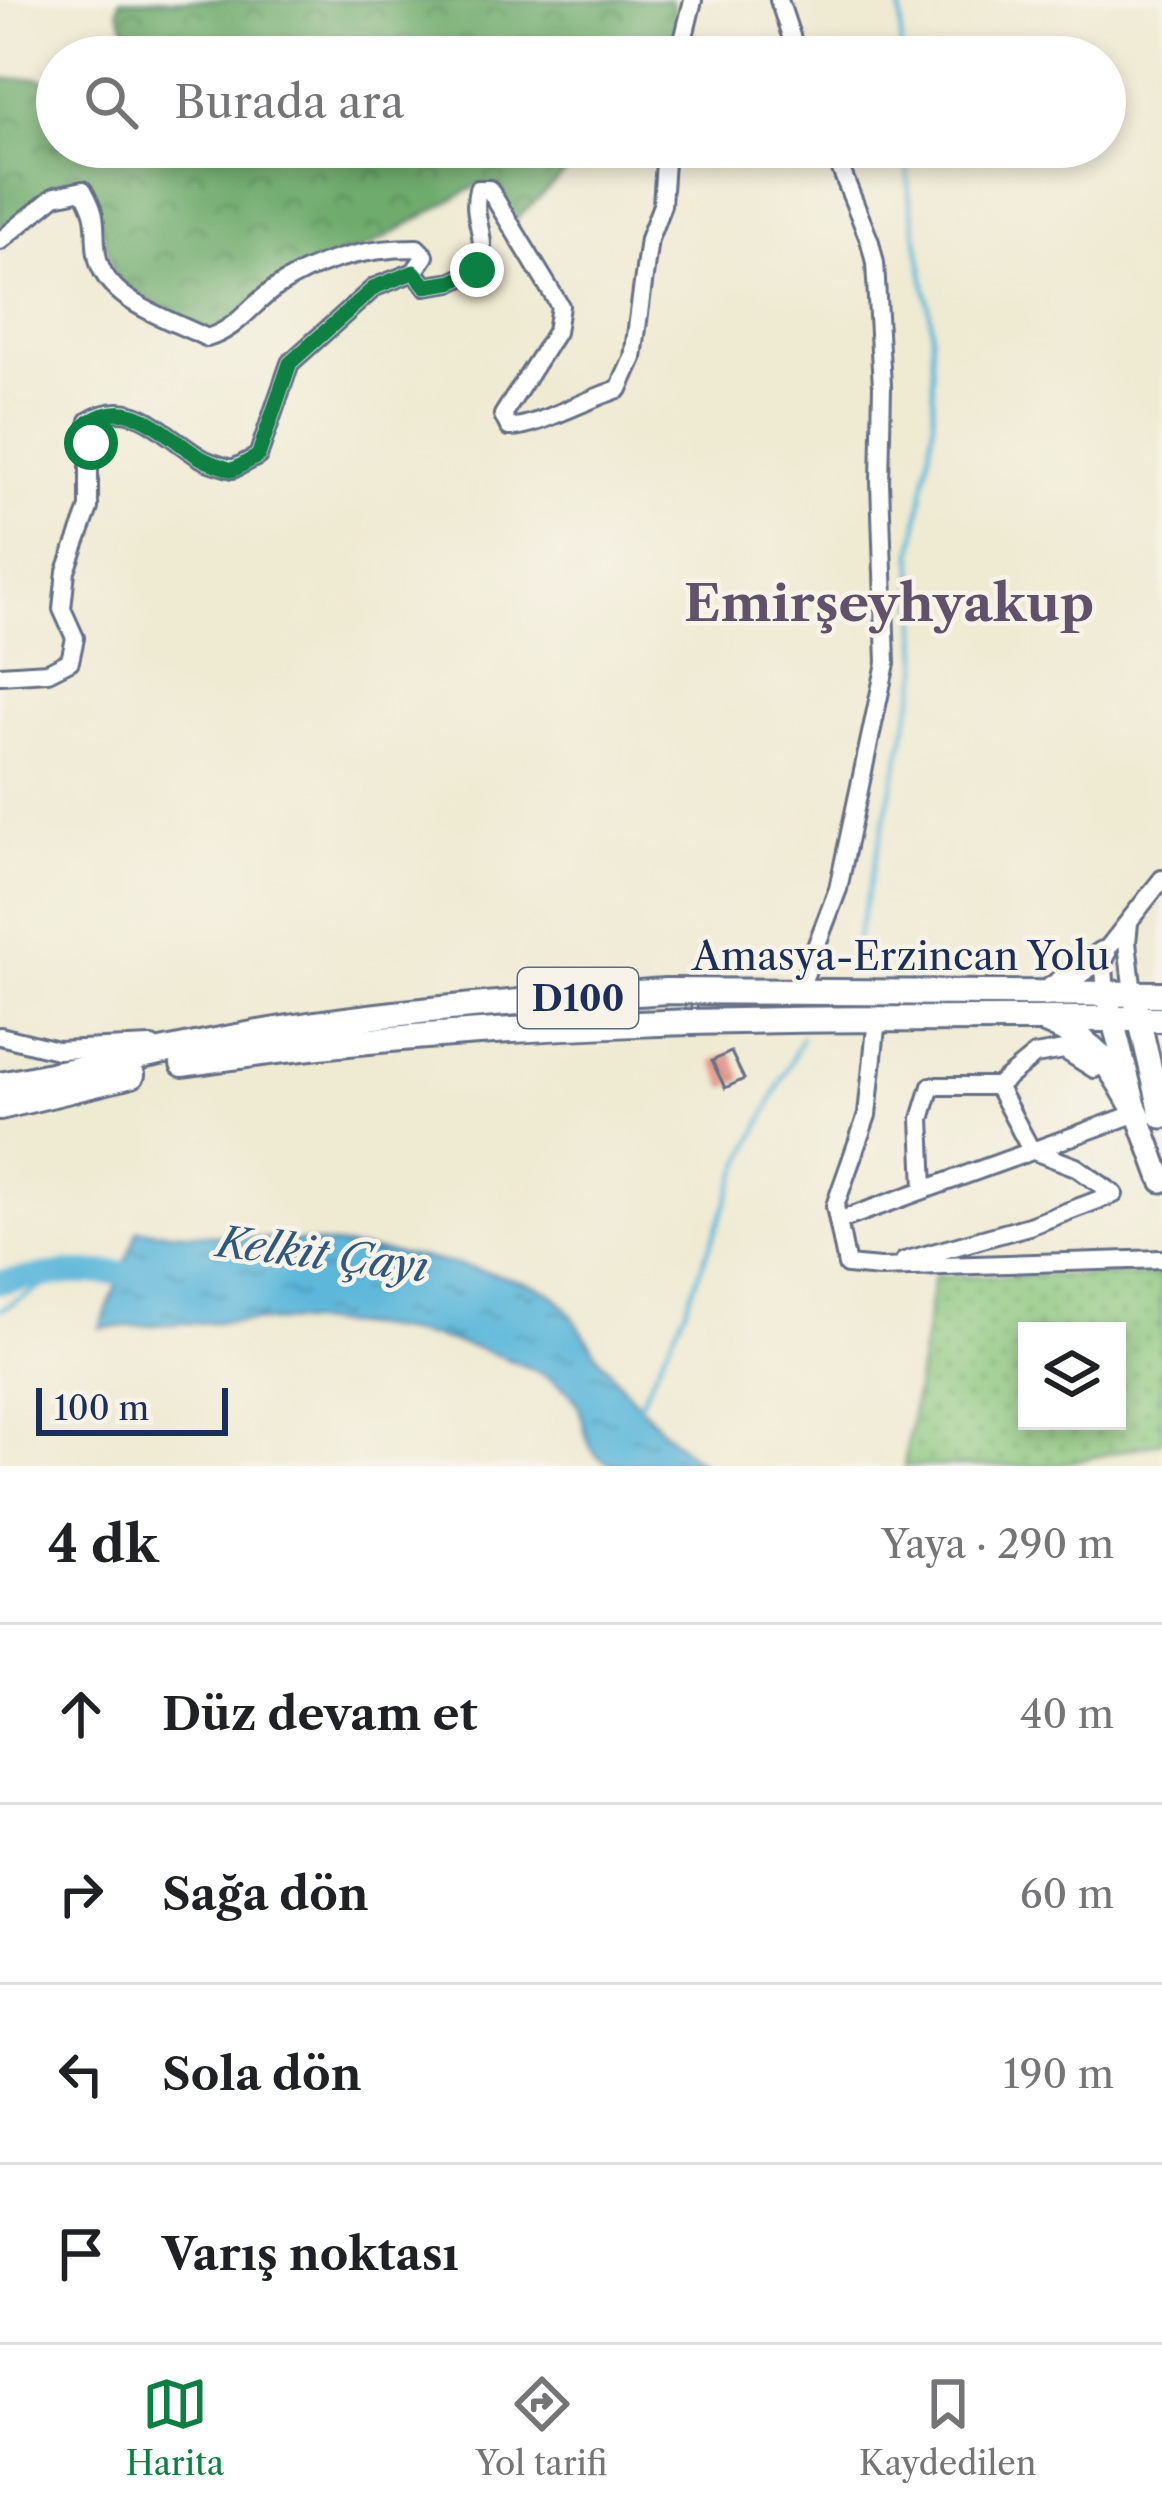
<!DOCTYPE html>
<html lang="tr">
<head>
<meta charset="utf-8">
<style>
	body { margin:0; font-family:"Libre Caslon Text",serif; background:#f6f6f6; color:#202124 }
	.controls { position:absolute; right:36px; bottom:36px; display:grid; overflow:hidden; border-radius:0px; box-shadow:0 6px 18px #0003 }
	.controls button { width:108px; height:108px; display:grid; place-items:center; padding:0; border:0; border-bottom:3px solid #e0e0e0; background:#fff; color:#202124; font:60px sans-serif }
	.scale { position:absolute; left:36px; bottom:30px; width:192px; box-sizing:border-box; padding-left:12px; border:6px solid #1b2f5e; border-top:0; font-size:33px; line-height:42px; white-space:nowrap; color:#1b2f5e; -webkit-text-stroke:9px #f7f3e8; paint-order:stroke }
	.stop { position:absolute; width:36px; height:36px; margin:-27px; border:9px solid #0b8043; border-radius:50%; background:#fff }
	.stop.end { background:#0b8043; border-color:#fff; box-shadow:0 3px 12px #0008 }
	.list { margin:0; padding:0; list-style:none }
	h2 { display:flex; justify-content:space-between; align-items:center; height:156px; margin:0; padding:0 48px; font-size:51px }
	h2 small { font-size:39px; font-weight:400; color:#757577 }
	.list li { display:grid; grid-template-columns:78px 1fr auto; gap:36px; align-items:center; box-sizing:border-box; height:180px; padding:0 48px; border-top:3px solid #e0e0e0 }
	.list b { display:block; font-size:45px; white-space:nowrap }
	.list em { font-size:39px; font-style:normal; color:#757577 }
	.icon { flex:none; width:66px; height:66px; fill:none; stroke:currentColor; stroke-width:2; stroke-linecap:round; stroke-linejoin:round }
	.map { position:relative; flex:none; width:1162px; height:1466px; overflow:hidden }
	.search { position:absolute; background:#fff; box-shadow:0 6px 18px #0003; left:36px; right:36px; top:36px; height:132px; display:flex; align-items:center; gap:30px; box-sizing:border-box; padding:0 42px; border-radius:66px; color:#757577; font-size:45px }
	.sheet { height:876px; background:#fff }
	nav { display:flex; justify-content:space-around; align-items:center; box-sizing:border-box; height:168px; border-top:3px solid #e0e0e0; background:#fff; font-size:33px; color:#757577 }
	nav a { display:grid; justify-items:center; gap:6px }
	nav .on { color:#0b8043 }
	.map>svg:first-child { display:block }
	.grass { fill:url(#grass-dots); stroke:#527a6d; stroke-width:3; fill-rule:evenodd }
	.forest { fill:url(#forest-crowns); stroke:#446d65; stroke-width:3 }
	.water { fill:url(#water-ripples); stroke:#3c739c; stroke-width:3 }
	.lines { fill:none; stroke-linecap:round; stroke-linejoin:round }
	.stream { stroke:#5cb7da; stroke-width:4.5 }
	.river { stroke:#5cb7da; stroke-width:24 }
	.building { fill:url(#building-back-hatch) }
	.minor-casing { stroke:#657087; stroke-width:22 }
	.major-casing { stroke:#657087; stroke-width:27 }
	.highway-casing { stroke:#657087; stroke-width:30 }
	.minor { stroke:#fff; stroke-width:16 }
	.major { stroke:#fff; stroke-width:21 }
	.highway { stroke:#fff; stroke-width:24 }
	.route { stroke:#0b8043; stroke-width:15 }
	.labels { text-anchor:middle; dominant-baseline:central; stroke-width:9; stroke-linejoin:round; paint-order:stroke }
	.shield { fill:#f7f3e8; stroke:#5d6a87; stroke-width:3 }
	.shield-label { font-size:36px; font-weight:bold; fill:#1b2f5e }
	.street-label { font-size:39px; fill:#1b2f5e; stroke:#f7f3e8 }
	.water-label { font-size:42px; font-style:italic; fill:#2e5883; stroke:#f7f3e8 }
	.district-label { font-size:51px; font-weight:bold; fill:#61516b; stroke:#f7f3e8 }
</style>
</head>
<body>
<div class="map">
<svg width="1162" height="1466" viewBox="0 0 1162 1466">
	<defs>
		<pattern id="grass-dots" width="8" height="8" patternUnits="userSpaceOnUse" patternTransform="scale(3)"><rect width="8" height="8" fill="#89c67c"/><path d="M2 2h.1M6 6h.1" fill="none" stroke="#6fa169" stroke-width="1.8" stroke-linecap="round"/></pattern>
		<pattern id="forest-crowns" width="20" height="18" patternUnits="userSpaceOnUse" patternTransform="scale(3)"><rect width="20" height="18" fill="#6eab6c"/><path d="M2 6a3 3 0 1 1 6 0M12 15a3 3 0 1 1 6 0" fill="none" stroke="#5a8c5c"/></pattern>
		<pattern id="water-ripples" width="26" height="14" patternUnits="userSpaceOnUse" patternTransform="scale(3)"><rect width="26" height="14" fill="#5cb7da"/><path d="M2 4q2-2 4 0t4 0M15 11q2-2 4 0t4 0" fill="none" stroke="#4b95b4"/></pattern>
		<pattern id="building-back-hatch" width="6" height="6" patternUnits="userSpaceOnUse" patternTransform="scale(3)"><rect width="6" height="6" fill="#e49182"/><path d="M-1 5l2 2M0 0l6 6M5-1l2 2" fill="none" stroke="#b8776e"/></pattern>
	</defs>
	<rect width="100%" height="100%" fill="#f7f3e8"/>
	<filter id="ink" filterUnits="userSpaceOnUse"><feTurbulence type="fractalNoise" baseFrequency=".00833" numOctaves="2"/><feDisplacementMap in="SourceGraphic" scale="24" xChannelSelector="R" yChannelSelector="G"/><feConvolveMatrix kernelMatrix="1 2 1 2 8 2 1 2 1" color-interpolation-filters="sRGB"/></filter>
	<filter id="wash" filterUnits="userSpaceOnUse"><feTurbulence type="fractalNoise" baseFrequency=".004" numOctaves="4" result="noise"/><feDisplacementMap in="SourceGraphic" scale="48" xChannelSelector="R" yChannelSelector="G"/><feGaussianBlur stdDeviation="2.7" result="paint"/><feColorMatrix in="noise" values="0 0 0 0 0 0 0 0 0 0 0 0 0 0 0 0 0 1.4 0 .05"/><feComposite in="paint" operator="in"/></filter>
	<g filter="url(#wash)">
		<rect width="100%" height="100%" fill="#efead2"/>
		<path class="grass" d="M 1162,1275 L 1162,1442 L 1053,1466 L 904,1466 L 934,1276 ZM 1027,1331 L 1117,1331 L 1117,1421 L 1027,1421 Z"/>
		<path class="forest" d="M 120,0 L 671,0 L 678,20 L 670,57 L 137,57 L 118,10 Z
			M 39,78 L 57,85 L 57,147 L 593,147 L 512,223 L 499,185 L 478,185 L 372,245 L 275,285 L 214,333 L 117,283 L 92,191 L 62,186 L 0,228 L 0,79 Z"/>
		<path class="water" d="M 138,1230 C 259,1238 384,1243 502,1276 C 518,1281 540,1285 553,1295 C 574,1312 586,1341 602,1361 C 627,1393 672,1445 705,1466 C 681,1466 634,1466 613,1465 C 582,1454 588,1429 578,1405 C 570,1388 544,1374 527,1367 C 396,1309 239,1319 100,1328 Z"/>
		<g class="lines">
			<path class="stream" d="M 901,57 L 901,0
				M 851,964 L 920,669 L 913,554 L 934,424 L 931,319 L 909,195 L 906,147
				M 0,1310 L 68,1273
				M 639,1405 L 684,1312 L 741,1165 L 802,1038"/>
			<path class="river" d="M 0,1282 L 68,1273 L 153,1273"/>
		</g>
		<g id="blocks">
			<path class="building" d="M 731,1052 L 744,1079 L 725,1088 L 712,1061 Z"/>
		</g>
	</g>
	<g filter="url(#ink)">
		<use href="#blocks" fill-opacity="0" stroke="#657087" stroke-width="3"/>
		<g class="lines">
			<defs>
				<path id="minor" d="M 779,0 L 798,57
					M 679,57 L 693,0
					M 0,241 L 55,196 L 83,190 C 100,220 93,224 97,254 C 104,302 171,319 207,338 C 237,329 250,306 274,289 C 318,259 366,248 417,248 L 425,256 L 414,272 L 375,287 L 290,363 L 258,456 L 233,469 C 221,466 208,463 198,456 C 162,434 133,394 89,421 L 89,508 L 66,571 L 62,609 L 75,638 L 70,661 L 48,672 L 0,675
					M 414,272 L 426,286 L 452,282 L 477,270 C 491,234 470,223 478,189 L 489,189 L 560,306 L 556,332 L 503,415 L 509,427 C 533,429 591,397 619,389 L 633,358 L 649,239 L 662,205 L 666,147
					M 1129,923 L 1127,942 L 1133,994
					M 799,991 L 838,889 L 886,663 L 880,482 L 882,386 L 875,263 L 870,242 L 832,147
					M 1106,994 L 1103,954 L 1162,879
					M 877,1018 L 867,1115 L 835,1206 L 847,1265 L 880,1268 L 1162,1259
					M 0,1036 L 57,1050 L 152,1046
					M 997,1086 L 1035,1055 L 1064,1050 L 1094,1069
					M 924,1188 L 921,1119 L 931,1086 L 997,1086 L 1031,1150 L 1076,1167 L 1114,1194
					M 838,1221 L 1137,1113
					M 904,1261 L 1029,1226 L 1114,1194"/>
				<path id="major" d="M 1109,1006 L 1137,1113 L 1162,1181
					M 1136,1006 L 1162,1117"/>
				<path id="highway" d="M 1046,994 L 1103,954
					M 1047,1022 C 1098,1043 1111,1066 1137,1113
					M 183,1064 C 508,1014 835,1019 1162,1019
					M 0,1085 C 84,1069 168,1049 253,1034 C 389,1010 528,1001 665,991 L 1162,994
					M 0,1107 L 132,1075
					M 1161,1114 L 1162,1108"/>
			</defs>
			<use href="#minor" class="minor-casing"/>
			<use href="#major" class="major-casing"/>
			<use href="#highway" class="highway-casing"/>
			<use href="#minor" class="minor"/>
			<use href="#major" class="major"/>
			<use href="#highway" class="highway"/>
		</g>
	</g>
	<g class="lines" filter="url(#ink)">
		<path class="route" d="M 91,443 L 89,422 C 133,394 162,434 198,456 C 208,463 221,466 233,470 L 258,456 L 290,363 L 375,287 L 414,272 L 426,286 L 452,282 L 477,270"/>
	</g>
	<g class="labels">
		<rect class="shield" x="518" y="968" width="120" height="60" rx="9"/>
		<g class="shield-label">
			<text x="578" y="998">D100</text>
		</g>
		<g class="street-label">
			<text x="901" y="956">Amasya-Erzincan Yolu</text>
		</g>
		<g class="water-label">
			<text transform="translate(323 1254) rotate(7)">Kelkit Çayı</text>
		</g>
		<g class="district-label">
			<text x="889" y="603">Emirşeyhyakup</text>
		</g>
	</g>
</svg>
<div class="controls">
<button><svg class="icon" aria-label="layers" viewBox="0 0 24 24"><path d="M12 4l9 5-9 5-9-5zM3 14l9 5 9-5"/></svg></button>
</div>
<div class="scale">100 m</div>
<div class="stop" style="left:91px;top:443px"></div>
<div class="stop end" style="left:477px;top:270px"></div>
<div class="search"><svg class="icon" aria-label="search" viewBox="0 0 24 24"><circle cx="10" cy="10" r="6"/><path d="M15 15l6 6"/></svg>Burada ara</div>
</div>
<section class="sheet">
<h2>4 dk<small>Yaya · 290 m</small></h2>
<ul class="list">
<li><svg class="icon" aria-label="ahead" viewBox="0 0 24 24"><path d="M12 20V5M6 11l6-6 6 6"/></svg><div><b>Düz devam et</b></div><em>40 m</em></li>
<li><svg class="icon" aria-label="right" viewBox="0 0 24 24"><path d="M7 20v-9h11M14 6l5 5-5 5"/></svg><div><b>Sağa dön</b></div><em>60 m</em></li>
<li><svg class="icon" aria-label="left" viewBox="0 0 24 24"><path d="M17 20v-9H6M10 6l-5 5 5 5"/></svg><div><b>Sola dön</b></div><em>190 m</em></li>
<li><svg class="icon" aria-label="arrive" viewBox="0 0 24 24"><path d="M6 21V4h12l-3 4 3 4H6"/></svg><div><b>Varış noktası</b></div></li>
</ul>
</section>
<nav>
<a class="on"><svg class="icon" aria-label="map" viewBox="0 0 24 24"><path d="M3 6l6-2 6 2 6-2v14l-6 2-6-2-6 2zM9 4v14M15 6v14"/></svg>Harita</a>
<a><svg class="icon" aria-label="directions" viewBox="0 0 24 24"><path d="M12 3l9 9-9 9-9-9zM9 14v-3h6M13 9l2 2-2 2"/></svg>Yol tarifi</a>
<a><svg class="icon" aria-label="saved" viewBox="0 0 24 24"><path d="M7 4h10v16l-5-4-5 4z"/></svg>Kaydedilen</a>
</nav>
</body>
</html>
